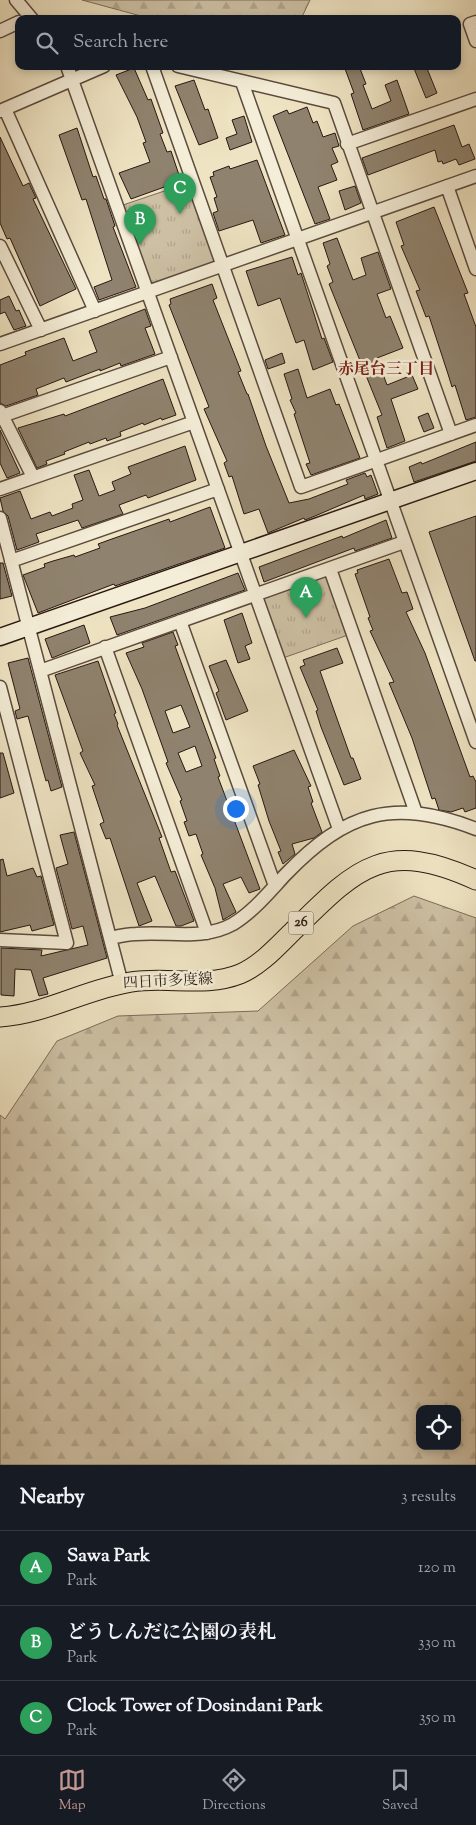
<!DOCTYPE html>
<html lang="en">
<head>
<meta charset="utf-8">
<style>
	body { margin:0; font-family:"Sorts Mill Goudy","Noto Serif JP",serif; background:#20242c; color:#f1f3f6 }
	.controls { position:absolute; right:15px; bottom:15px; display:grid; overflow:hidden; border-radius:10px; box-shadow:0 2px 8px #0003 }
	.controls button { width:45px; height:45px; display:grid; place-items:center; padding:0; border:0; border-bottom:1px solid #363941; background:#171b24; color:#f1f3f6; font:25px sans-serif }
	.you { position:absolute; left:235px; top:808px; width:18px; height:18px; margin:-12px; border:4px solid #fff; border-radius:50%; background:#1a73e8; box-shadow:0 0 0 8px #1a73e833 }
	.badge { display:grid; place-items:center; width:32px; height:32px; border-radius:50%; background:#c59692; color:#fff; font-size:16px; font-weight:700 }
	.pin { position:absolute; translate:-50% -41px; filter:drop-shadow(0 1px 2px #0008) }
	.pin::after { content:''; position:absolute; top:26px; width:18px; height:15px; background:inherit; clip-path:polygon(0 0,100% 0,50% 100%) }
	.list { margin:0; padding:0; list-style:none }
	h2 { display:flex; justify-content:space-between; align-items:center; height:65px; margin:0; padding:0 20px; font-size:21px }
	h2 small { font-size:16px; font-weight:400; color:#9ea1a6 }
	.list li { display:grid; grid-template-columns:32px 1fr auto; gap:15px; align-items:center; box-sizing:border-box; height:75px; padding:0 20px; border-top:1px solid #363941 }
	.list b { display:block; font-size:19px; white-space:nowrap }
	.list p { margin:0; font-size:16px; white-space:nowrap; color:#9ea1a6 }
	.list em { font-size:16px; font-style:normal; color:#9ea1a6 }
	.icon { flex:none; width:28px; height:28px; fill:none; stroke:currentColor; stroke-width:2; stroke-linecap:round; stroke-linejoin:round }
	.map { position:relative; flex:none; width:476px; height:1465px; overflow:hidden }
	.search { position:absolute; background:#171b24; box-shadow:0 2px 8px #0003; left:15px; right:15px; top:15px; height:55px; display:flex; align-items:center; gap:12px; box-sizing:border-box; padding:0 18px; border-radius:10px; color:#9ea1a6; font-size:19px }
	.sheet { height:290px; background:#171b24 }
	nav { display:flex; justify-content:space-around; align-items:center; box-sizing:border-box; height:70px; border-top:1px solid #363941; background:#171b24; font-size:14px; color:#9ea1a6 }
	nav a { display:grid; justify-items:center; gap:2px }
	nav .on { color:#c59692 }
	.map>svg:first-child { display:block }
	.forest { fill:url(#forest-firs); stroke:#7b6c5b; fill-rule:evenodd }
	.park { fill:url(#park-tufts); stroke:#7b6c5b }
	.building { fill:#8f826e; stroke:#291812; fill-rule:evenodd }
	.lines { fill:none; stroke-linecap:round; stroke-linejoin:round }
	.street-casing { stroke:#5a4b3e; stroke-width:15 }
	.secondary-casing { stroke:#291812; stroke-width:19 }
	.primary-casing { stroke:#291812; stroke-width:21 }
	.street { stroke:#f4edd7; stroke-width:12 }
	.secondary { stroke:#f4edd7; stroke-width:16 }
	.primary { stroke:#eee3c2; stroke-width:19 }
	.labels { text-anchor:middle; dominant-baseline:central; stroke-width:5; stroke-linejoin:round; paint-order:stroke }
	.shield { fill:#f4edd7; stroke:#66584d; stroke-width:1 }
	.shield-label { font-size:14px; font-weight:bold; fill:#291812 }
	.street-label { font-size:15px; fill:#291812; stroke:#f4edd7 }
	.neighbourhood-label { font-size:16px; font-weight:bold; fill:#7a1f14; stroke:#f4edd7 }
</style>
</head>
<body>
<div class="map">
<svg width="476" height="1465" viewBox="0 0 476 1465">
	<defs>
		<pattern id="forest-firs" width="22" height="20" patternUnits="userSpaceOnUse" patternTransform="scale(1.25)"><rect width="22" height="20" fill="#cdc0a4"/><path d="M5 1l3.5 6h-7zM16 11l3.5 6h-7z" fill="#b0a48c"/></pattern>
		<pattern id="park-tufts" width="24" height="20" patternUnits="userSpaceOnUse" patternTransform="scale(1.25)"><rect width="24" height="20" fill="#cdc0a4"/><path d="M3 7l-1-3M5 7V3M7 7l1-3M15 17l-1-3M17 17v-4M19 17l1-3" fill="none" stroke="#b0a48c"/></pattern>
	</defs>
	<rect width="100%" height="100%" fill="#eee3c2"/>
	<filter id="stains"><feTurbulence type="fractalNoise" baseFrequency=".004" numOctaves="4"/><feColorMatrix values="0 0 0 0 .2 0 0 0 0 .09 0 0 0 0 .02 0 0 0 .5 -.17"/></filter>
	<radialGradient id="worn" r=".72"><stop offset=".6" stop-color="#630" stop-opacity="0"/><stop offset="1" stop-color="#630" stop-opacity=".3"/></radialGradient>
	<path class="forest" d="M 82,0 L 310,0 L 301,19 L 152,19 Z
		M 414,896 L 476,918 L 476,1465 L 0,1465 L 0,1115 L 5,1119 L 57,1041 L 118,1016 L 258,1011 L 353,926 ZM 420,1409 L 457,1409 L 457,1446 L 420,1446 Z"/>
	<path class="park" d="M 188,183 L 215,259 L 213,263 L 154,284 L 150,281 L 123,205 Z
		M 324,576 L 328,578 L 348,635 L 283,658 L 263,601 L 265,597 Z"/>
	<path class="building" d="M 344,66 L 359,66 L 366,84 L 363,85 L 372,109 L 391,101 L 385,85 L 397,80 L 409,114 L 363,130 L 351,94 L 354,93 Z
		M 413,66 L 426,66 L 437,93 L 426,98 Z
		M 134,68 L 148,100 L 151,99 L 163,133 L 160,134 L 167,152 L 171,151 L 181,181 L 131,199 L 119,173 L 150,162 L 143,143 L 146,142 L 137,117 L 116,75 Z
		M 194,80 L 205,110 L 208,109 L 218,138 L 199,145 L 175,86 Z
		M 307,107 L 313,123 L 317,121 L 323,137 L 335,133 L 339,146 L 332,148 L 338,162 L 331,165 L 337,180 L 318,187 L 330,219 L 315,224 L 273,116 L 287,110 L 289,114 Z
		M 244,116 L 252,142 L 230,150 L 226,138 L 237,134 L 232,120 Z
		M 454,125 L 462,147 L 469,144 L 475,159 L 459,165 L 456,159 L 443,164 L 442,161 L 438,162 L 435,150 L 368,175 L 362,158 Z
		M 77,128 L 93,177 L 96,176 L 104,199 L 106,199 L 115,226 L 113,227 L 136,287 L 99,300 L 94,287 L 112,280 L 86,199 L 82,200 L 59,135 Z
		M 0,137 L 23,186 L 29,183 L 36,198 L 33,199 L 76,289 L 40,306 L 10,238 L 7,239 L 0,223 Z
		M 257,160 L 285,235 L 261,243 L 253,220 L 219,231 L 213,213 L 218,211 L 214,198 L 217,197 L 210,177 L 214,176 L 213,172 L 229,166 L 230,169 Z
		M 355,186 L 361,203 L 345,210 L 339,191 Z
		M 434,207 L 468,293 L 464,294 L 476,327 L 476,417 L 466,420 L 455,385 L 452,387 L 448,374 L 429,316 L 426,317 L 416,291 L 420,290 L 401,246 L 404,245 L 396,222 Z
		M 337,238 L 353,280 L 366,275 L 361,258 L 378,252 L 391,289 L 377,294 L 386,318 L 390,316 L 403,348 L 377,358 L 387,385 L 412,375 L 418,389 L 391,399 L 405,441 L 387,448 L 377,417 L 382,415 L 329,284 L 333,282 L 327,266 L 330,264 L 323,243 Z
		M 292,257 L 298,275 L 301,273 L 322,339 L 324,338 L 333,362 L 313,370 L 304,340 L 296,343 L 280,298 L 258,306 L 246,271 Z
		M 212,284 L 217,298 L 213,300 L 241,371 L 238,372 L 247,394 L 248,394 L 266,446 L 289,503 L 309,499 L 348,484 L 346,480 L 365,473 L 367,477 L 371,475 L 378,494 L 365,499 L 364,495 L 315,516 L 305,520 L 304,518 L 268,533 L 259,509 L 244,514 L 232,476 L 229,477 L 224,463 L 227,461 L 204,409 L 209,407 L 169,305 L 171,304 L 170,299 Z
		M 9,296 L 16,311 L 19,310 L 26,326 L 14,330 L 5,312 L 0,314 L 0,300 Z
		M 145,309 L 151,326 L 145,328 L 155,354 L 121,366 L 120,363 L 100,371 L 100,369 L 66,382 L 64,378 L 36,389 L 38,395 L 6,406 L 0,403 L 0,365 L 26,355 L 25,352 L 64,338 L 73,361 L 94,353 L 97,352 L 89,331 Z
		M 282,353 L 285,363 L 268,369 L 265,360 Z
		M 298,369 L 307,398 L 330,389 L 336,405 L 339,404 L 360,458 L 311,475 L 306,464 L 310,463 L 294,414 L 296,413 L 290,400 L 292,399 L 284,374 Z
		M 163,379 L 176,415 L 162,420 L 161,418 L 144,425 L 143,423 L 120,432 L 121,436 L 107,441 L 106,438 L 90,444 L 89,442 L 64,452 L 65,454 L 46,461 L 47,464 L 37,468 L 18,428 L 64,414 L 65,416 Z
		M 428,413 L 434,428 L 424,432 L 418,417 Z
		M 0,430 L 20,473 L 7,478 L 0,463 Z
		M 476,442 L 476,461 L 414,482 L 409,467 L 421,462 L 422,464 Z
		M 185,446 L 196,480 L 148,498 L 146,495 L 119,505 L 123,514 L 82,528 L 78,520 L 36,534 L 39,542 L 17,550 L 8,516 L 3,511 L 0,498 L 20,491 L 31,519 L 50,512 L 52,516 L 73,508 L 72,504 L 83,500 L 74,475 L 89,470 L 99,496 L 115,490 L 112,482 L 131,474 L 128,467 Z
		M 210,507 L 225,548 L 115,586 L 114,584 L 38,613 L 23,575 L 45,567 L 44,564 L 53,561 L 74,555 L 75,557 L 100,548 L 98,544 L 109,540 L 169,519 L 170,522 Z
		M 476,516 L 476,661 L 475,661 L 429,532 Z
		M 386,520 L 392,538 L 355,551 L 354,548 L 264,582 L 259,567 L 342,536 L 343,538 Z
		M 389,559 L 402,593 L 407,592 L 413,609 L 406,612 L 425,653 L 470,777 L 473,776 L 476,782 L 476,808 L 465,812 L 463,808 L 451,812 L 439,810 L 435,798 L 432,799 L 412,738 L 389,683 L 394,682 L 370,631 L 373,630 L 368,618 L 370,617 L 355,574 L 358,573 L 357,570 Z
		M 0,563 L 3,563 L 12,596 L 0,599 Z
		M 238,573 L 245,590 L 117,635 L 110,617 L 145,608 Z
		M 242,613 L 252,643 L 245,646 L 250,659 L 238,663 L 224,620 Z
		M 84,625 L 90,643 L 52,658 L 45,639 Z
		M 173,632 L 178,645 L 175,646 L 216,758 L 214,759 L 220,776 L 218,777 L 260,889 L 249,893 L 241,877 L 223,884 L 236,912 L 223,920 L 215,888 L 201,855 L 203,854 L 196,834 L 189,836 L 184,822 L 187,821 L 180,801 L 182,800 L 166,763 L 168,762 L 142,689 L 126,653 L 144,647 L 142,643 ZM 181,705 L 190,727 L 173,733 L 165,711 ZM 195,746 L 202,766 L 186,772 L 178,753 Z
		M 337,648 L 343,663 L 320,671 L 351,758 L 353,758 L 361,779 L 344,785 L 321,727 L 316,711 L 318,710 L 300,667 L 305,665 L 303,660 Z
		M 28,658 L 62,787 L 51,791 L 48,780 L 46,781 L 28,716 L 17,719 L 15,711 L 20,709 L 8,663 Z
		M 226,660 L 248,711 L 226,720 L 216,693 L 219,691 L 209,666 Z
		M 98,661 L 116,713 L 114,714 L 118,724 L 117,725 L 162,837 L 159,838 L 171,872 L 175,871 L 194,921 L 181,926 L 176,926 L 155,876 L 137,883 L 152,921 L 139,926 L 110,838 L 106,839 L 100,824 L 104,822 L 92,786 L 95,785 L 80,753 L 83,751 L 55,675 Z
		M 294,750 L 311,786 L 308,787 L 313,802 L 311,803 L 322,832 L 314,838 L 292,844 L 295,854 L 283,864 L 278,852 L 281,851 L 269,821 L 258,785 L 260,784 L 253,766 Z
		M 0,753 L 3,753 L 14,793 L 0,798 Z
		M 74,832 L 107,958 L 43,978 L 48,994 L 39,996 L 31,970 L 15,969 L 14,996 L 1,995 L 1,948 L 42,950 L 41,956 L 88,945 L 83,926 L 72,929 L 56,868 L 68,864 L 60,835 Z
		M 3,859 L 7,876 L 33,868 L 37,877 L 41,876 L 54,925 L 32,931 L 30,925 L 0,932 L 0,860 Z"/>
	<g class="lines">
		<defs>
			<path id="street" d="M 16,0 L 32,19
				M 476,22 L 470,24 L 476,41
				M 0,31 L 19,22
				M 67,66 L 339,829
				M 152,66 L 301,487 L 476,425
				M 178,66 L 334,103 L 451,434
				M 242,82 L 476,742
				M 5,109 L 95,311
				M 0,111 L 104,66
				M 347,144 L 476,99
				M 447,186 L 476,269
				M 0,246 L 41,330
				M 0,344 L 476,176
				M 0,411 L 33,477
				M 2,416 L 171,357
				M 0,489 L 194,422
				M 0,518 L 122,984
				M 11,561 L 218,489
				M 330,569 L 416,813
				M 180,621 L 275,886
				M 105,647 L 207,933
				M 40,671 L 404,542
				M 0,687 L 67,943 L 0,940
				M 110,938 C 119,936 128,934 136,934 C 170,931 202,941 233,924 C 253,912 270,891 286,874 C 346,812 393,797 476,829"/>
			<path id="secondary" d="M 0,637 L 476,471"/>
			<path id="primary" d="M 0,1017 C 46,1014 86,989 131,982 C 167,976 205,988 240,974 C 259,966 275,949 290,934 C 355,870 382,837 476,880"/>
		</defs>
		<use href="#street" class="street-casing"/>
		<use href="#secondary" class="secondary-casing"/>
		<use href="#primary" class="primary-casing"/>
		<use href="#street" class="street"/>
		<use href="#secondary" class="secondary"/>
		<use href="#primary" class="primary"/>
	</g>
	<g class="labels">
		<rect class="shield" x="288.5" y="911.5" width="25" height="23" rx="4"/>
		<g class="shield-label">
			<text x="301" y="923">26</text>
		</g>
		<g class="street-label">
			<text transform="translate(168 982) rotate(-3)">四日市多度線</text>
		</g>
		<g class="neighbourhood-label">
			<text x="386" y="370">赤尾台三丁目</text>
		</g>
	</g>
	<rect width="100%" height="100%" filter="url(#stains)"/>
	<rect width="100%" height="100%" fill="url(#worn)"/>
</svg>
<div class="controls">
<button><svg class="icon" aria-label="locate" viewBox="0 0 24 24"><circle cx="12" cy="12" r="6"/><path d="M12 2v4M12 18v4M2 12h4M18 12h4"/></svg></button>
</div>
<div class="you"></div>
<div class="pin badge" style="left:306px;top:618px;background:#2e9e5b">A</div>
<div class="pin badge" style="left:140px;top:245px;background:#2e9e5b">B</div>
<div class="pin badge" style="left:180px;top:214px;background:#2e9e5b">C</div>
<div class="search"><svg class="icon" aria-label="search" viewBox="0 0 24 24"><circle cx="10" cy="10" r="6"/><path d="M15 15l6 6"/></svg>Search here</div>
</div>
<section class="sheet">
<h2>Nearby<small>3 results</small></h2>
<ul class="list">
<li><span class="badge" style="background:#2e9e5b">A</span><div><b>Sawa Park</b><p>Park</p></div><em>120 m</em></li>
<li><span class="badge" style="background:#2e9e5b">B</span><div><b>どうしんだに公園の表札</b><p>Park</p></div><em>330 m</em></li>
<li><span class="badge" style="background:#2e9e5b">C</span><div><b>Clock Tower of Dosindani Park</b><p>Park</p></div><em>350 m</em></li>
</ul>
</section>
<nav>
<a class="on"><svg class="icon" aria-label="map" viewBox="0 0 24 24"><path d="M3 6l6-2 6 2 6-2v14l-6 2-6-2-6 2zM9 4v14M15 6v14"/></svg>Map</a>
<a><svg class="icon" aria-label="directions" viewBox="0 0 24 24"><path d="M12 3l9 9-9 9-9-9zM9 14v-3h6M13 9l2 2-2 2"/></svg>Directions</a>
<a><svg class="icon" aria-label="saved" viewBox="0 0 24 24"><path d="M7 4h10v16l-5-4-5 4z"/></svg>Saved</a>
</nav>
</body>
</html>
